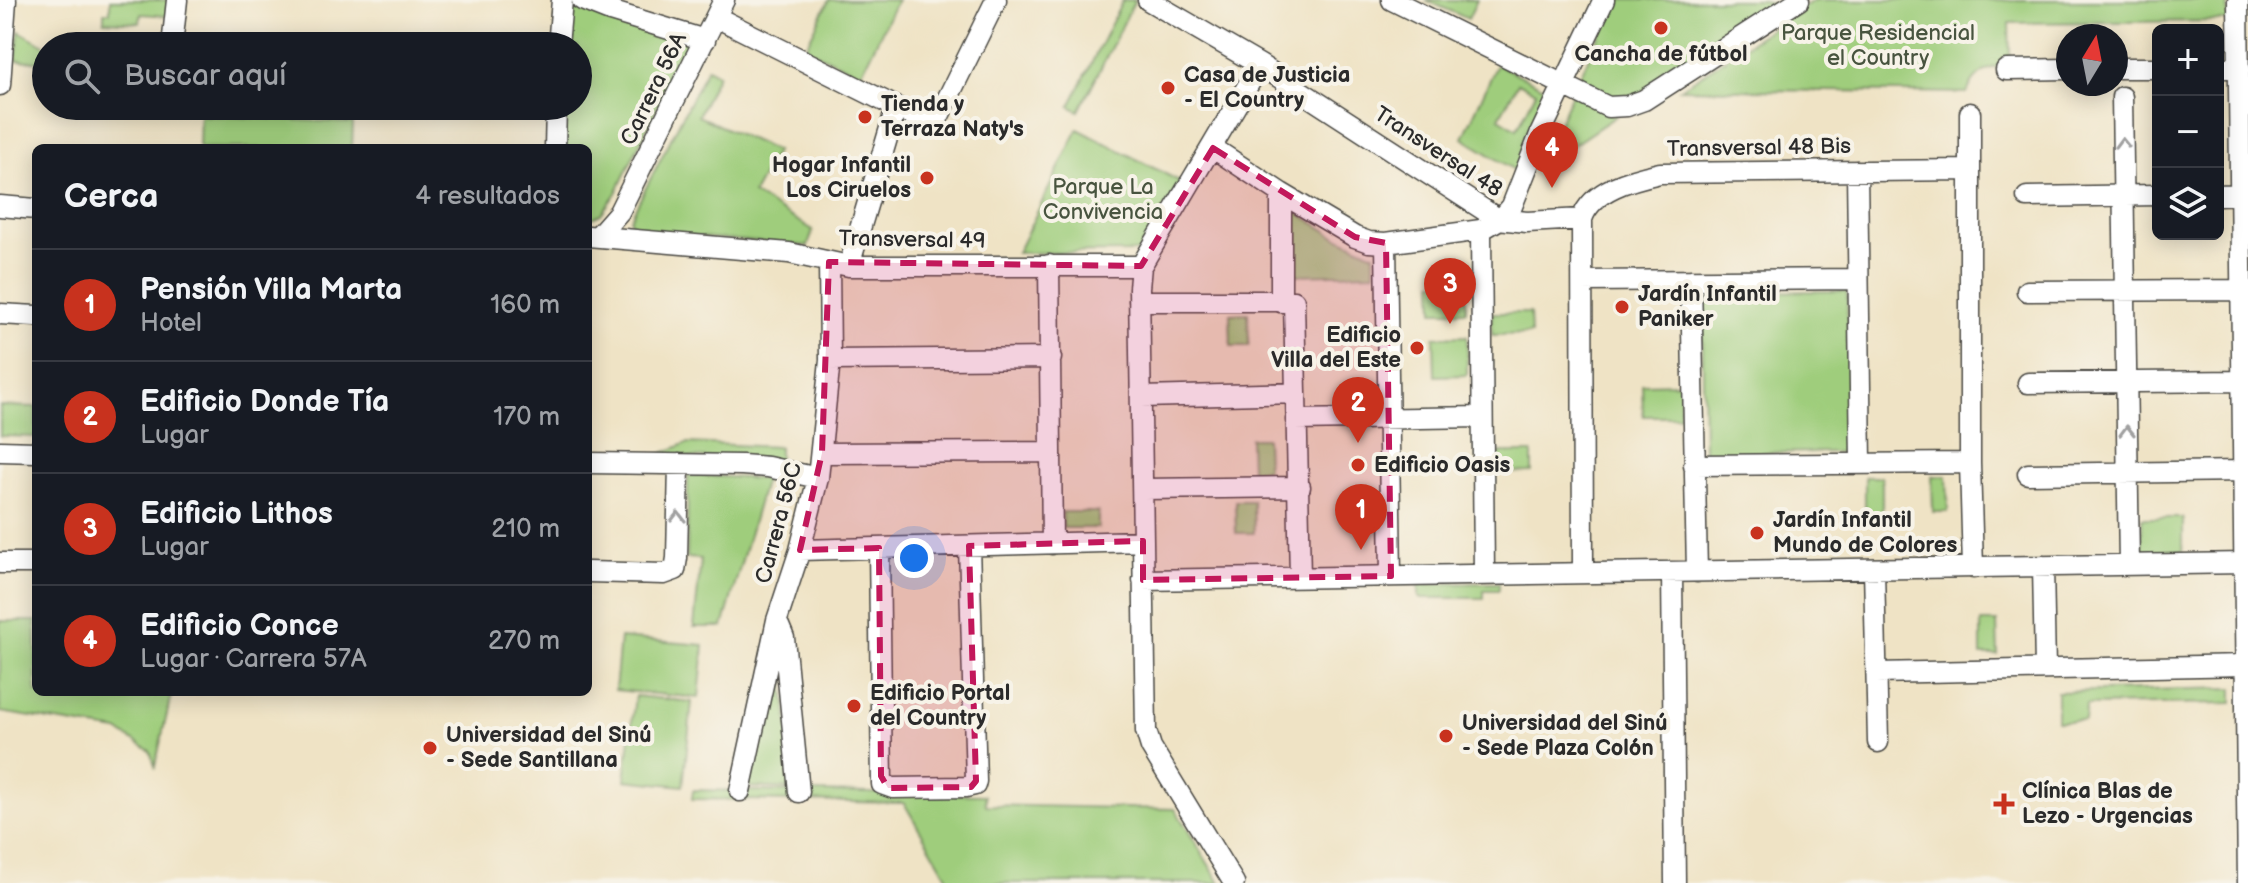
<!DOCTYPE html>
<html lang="es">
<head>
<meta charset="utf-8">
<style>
	body { margin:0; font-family:"Balsamiq Sans",sans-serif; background:#242831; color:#f1f3f6 }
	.controls { position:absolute; right:24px; top:24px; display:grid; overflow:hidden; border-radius:12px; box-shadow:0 4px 20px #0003 }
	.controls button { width:72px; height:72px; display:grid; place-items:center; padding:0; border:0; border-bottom:2px solid #363941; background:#171b24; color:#f1f3f6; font:40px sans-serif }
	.compass { position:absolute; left:2056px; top:24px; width:72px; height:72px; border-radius:50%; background:#171b24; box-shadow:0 4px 20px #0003; rotate:10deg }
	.you { position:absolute; left:914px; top:558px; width:28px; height:28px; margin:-20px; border:6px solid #fff; border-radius:50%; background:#1a73e8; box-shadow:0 0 0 12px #1a73e833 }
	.badge { display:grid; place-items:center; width:52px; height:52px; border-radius:50%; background:#c8321e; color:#fff; font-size:26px; font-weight:700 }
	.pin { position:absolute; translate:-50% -66px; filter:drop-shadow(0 2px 4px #0008) }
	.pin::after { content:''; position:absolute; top:42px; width:28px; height:24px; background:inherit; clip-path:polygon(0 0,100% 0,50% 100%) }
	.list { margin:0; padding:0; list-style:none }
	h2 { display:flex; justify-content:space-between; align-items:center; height:104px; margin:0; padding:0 32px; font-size:34px }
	h2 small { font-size:26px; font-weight:400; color:#9ea1a6 }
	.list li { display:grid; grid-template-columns:52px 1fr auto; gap:24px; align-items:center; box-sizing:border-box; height:112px; padding:0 32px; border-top:2px solid #363941 }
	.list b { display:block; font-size:30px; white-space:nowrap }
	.list p { margin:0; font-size:26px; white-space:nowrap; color:#9ea1a6 }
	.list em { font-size:26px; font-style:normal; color:#9ea1a6 }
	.icon { flex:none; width:44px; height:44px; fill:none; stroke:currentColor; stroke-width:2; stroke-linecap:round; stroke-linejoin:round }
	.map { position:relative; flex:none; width:2248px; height:883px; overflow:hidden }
	.search { position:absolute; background:#171b24; box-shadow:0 4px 20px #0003; left:32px; top:32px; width:560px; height:88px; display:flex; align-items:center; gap:20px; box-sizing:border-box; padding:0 28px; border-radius:44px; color:#9ea1a6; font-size:30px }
	.panel { position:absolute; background:#171b24; box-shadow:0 4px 20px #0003; left:32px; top:144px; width:560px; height:552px; border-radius:12px }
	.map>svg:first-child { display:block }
	.green { fill:#9fcd7b; stroke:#657c53; stroke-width:2; fill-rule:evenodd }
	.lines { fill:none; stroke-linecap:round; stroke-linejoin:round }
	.street-casing { stroke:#484742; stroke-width:23 }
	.street { stroke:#fff; stroke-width:20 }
	.oneway { stroke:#a0a0a0 }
	.marked { fill:#c2185b; fill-opacity:0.2; stroke:#c2185b; stroke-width:6; stroke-dasharray:16 10; stroke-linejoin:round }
	.poi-dot { fill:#c8321e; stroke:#f7f3e8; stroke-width:3 }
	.labels { text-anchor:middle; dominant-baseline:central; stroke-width:8; stroke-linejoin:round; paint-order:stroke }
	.park-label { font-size:22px; fill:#48543f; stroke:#f7f3e8 }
	.poi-label { font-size:22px; font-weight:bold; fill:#2b2b2b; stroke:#f7f3e8; text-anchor:start }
	.street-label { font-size:22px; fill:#2b2b2b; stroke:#f7f3e8 }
</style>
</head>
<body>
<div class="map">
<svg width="2248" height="883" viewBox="0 0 2248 883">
	<rect width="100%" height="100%" fill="#f7f3e8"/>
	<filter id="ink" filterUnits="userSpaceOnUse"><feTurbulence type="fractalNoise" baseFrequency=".0125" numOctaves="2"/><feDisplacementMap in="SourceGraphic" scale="16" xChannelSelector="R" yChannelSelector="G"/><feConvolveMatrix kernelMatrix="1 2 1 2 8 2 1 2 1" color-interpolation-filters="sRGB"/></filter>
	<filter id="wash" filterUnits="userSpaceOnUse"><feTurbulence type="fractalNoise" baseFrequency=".006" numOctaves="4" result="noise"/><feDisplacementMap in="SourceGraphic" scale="32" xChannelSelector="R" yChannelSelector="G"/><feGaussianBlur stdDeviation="1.8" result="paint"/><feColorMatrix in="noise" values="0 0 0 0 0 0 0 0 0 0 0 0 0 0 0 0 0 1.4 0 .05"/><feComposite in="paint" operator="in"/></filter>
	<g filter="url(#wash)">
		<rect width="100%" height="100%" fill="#efe3c5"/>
		<path class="green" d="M 110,0 L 169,0 L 168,16 L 141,14 L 140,23 L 104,21 L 104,12 L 110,12 Z
			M 829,0 L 897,0 L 861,74 L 805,48 Z
			M 1123,0 L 1135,0 L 1079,111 L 1070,106 Z
			M 1426,0 L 1477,0 L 1468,19 Z
			M 1617,0 L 1763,0 L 1780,8 L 1645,94 L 1606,98 L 1576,84 Z
			M 1814,0 L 2228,0 L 2228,21 L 2009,23 L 2010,64 C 1990,66 1975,73 1967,93 L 1680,89 Z
			M 567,4 L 688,42 L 616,193 L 601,214 L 588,220 L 588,148 L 558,148 L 561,106 L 578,106 L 578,46 L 564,46 Z
			M 19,31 L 46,46 L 46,62 L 16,60 Z
			M 1497,64 L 1550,90 L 1516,171 L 1463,138 ZM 1518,83 L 1536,92 L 1517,129 L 1499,118 Z
			M 707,68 L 718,74 L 698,116 L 776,151 L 753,194 L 813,230 L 808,246 L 640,232 L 631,225 L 630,219 Z
			M 1572,93 L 1616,116 L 1539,168 Z
			M 200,115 L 353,123 L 352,148 L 199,148 Z
			M 1078,129 L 1181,182 L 1138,252 L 1017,253 Z
			M 1292,209 L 1333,235 L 1374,254 L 1374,273 L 1294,275 Z
			M 1466,281 L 1466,311 L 1434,311 L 1433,282 Z
			M 1847,291 L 1849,452 L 1704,453 L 1702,292 Z
			M 1248,313 L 1249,346 L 1231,346 L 1230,314 Z
			M 1530,313 L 1531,334 L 1492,335 L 1492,313 Z
			M 1467,336 L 1467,375 L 1435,376 L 1434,337 Z
			M 1680,383 L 1680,416 L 1643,416 L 1642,384 Z
			M 0,406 L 36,407 L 36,437 L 0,436 Z
			M 1250,438 L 1266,438 L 1267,469 L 1251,470 Z
			M 687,443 L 779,447 L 779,460 L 656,456 Z
			M 1494,453 L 1532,453 L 1532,472 L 1494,473 Z
			M 688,475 L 765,479 L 723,627 L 694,627 L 701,559 L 687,558 Z
			M 1932,476 L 1947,476 L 1948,512 L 1933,512 Z
			M 1865,477 L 1882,477 L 1882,513 L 1865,513 Z
			M 1235,501 L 1253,501 L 1254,533 L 1236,533 Z
			M 1062,512 L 1098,512 L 1098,528 L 1063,528 Z
			M 2142,518 L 2183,518 L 2183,551 L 2142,551 Z
			M 1499,583 L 1499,590 L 1484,590 L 1484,598 L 1419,598 L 1419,584 Z
			M 0,621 L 36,621 L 36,692 L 172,692 L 155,766 L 150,751 L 118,731 L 0,712 Z
			M 1981,622 L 1997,622 L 1998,655 L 1981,655 Z
			M 620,638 L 704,645 L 699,698 L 615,690 Z
			M 778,638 L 796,789 L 744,787 Z
			M 2233,688 L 2233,703 L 2086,705 L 2085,721 L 2057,721 L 2057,692 Z
			M 635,696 L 692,702 L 683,786 L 625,780 Z
			M 693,790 L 985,795 L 986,805 L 1175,809 L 1220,883 L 951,883 L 904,803 L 692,799 Z"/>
	</g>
	<g filter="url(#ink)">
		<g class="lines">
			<defs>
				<path id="street" d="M 582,0 L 610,11 L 705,40
					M 1148,0 L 1260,65 L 1498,219 L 1527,222 L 1582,219 C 1592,189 1633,179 1660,173 L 1969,170
					M 1392,0 L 1608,107 L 1627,106 L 1644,100 L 1799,0
					M 2238,0 L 2248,883
					M 716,17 L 934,126 L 996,0
					M 172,46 L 177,0
					M 558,46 L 562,0
					M 2116,68 L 2158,68
					M 2218,68 L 2240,68
					M 2006,70 L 2068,69
					M 0,85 L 6,0
					M 2122,97 L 2129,565
					M 1970,113 L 1970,463 L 1973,568
					M 555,148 L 556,106
					M 1213,148 L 1281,193 L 1355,237 L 1369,242 L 1386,243 L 1481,230 L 1503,217 L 1512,206 L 1541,132 L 1604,0
					M 1857,171 L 1861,462
					M 1281,193 L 1281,302
					M 2218,195 L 2242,194
					M 2027,197 L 2158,195
					M 0,206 L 36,209
					M 1582,219 L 1583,573
					M 1481,230 L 1484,575
					M 588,236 L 789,253 L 849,266 L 1141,266
					M 597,237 L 619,212 L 724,0
					M 1386,243 L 1391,576
					M 1049,265 L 1052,544
					M 849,266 L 896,108
					M 1691,280 L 1697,572
					M 1583,281 L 1858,279
					M 2027,291 L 2242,290
					M 1139,301 L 1294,301 L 1300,577
					M 0,314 L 36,316
					M 830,360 L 1051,358
					M 2028,383 L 2243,381
					M 1142,397 L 1296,393
					M 1296,420 L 1482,417
					M 0,451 L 36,452
					M 822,453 L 1051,452
					M 588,463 L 742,465 L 768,467 L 818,478
					M 1694,465 L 1970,463
					M 2028,474 L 2244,471
					M 1144,489 L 1300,487
					M 879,548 L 882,784 L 893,788 L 966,787 L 975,785 L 976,781 L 969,546
					M 800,550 L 1143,541
					M 0,563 L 36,563
					M 2043,566 L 2045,669
					M 1874,569 L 1878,742
					M 588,572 L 664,574 L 675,570 L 677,558 L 679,464
					M 1672,572 L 1675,883
					M 1143,580 L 2245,563
					M 779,626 L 784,638 L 799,792
					M 1877,673 L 2246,665
					M 740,791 L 777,620 L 800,550 L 818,478 L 830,360 L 829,262
					M 1234,883 L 1151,747 L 1146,731 L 1139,288 L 1141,266 L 1260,65"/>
			</defs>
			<use href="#street" class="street-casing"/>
			<use href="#street" class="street"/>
		</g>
		<defs><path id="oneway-chevron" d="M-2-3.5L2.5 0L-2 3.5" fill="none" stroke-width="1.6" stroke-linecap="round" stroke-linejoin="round" transform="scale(2)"/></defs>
		<g class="oneway">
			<use href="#oneway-chevron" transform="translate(2122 143) rotate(-91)"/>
			<use href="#oneway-chevron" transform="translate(2127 431) rotate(-91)"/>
			<use href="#oneway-chevron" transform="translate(678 517) rotate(-90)"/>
		</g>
	</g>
	<path class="marked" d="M 1213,148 L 1355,237 L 1386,243 L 1391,576 L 1143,580 L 1143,541 L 969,546 L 976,781 L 971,787 L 888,788 L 881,776 L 879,548 L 800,550 L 822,453 L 829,262 L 1141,266 Z"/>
	<g class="poi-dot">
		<circle cx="1661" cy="28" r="8"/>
		<circle cx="1168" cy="88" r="8"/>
		<circle cx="865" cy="117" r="8"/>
		<circle cx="927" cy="178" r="8"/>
		<circle cx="1622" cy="307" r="8"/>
		<circle cx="1417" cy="348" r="8"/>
		<circle cx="1358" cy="465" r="8"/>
		<circle cx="1757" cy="533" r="8"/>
		<circle cx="854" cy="706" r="8"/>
		<circle cx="1446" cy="736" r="8"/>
		<circle cx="430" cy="748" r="8"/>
		<path d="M2000 792h8v8h8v8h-8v8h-8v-8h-8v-8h8z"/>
	</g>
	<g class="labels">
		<g class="park-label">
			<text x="1878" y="33">Parque Residencial<tspan x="1878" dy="25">el Country</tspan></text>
			<text x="1103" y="187">Parque La<tspan x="1103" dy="25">Convivencia</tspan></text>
		</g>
		<g class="poi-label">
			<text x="1661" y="54" text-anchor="middle">Cancha de fútbol</text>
			<text x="1184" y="75">Casa de Justicia<tspan x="1184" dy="25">- El Country</tspan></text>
			<text x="881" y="104">Tienda y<tspan x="881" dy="25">Terraza Naty's</tspan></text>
			<text x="911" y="165" text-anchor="end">Hogar Infantil<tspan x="911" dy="25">Los Ciruelos</tspan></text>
			<text x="1638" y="294">Jardín Infantil<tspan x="1638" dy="25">Paniker</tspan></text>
			<text x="1401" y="335" text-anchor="end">Edificio<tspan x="1401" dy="25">Villa del Este</tspan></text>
			<text x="1374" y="465">Edificio Oasis</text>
			<text x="1773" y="520">Jardín Infantil<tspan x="1773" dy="25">Mundo de Colores</tspan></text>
			<text x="870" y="693">Edificio Portal<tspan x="870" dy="25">del Country</tspan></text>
			<text x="1462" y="723">Universidad del Sinú<tspan x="1462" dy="25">- Sede Plaza Colón</tspan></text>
			<text x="446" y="735">Universidad del Sinú<tspan x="446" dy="25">- Sede Santillana</tspan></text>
			<text x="2022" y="791">Clínica Blas de<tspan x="2022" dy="25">Lezo - Urgencias</tspan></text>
		</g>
		<g class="street-label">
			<text transform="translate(654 89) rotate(-64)">Carrera 56A</text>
			<text transform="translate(1759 148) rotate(-1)">Transversal 48 Bis</text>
			<text transform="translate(1438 152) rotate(33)">Transversal 48</text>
			<text transform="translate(912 240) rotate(1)">Transversal 49</text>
			<text transform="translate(779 523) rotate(-75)">Carrera 56C</text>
		</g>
	</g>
</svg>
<div class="controls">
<button>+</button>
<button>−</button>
<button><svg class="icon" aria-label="layers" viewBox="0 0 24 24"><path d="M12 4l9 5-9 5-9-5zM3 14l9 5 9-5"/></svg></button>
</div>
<svg class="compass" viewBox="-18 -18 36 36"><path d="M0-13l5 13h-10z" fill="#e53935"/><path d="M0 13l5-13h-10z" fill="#9ea1a6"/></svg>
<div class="you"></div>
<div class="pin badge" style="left:1361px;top:550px">1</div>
<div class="pin badge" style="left:1358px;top:443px">2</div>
<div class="pin badge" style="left:1450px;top:324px">3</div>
<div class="pin badge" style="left:1552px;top:188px">4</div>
<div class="search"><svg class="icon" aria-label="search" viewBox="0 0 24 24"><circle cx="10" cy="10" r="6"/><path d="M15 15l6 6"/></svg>Buscar aquí</div>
<section class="panel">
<h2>Cerca<small>4 resultados</small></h2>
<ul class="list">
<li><span class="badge">1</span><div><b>Pensión Villa Marta</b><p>Hotel</p></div><em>160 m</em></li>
<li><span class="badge">2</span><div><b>Edificio Donde Tía</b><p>Lugar</p></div><em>170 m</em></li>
<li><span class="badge">3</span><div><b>Edificio Lithos</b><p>Lugar</p></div><em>210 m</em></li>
<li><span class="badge">4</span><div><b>Edificio Conce</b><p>Lugar · Carrera 57A</p></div><em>270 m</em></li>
</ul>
</section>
</div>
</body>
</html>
